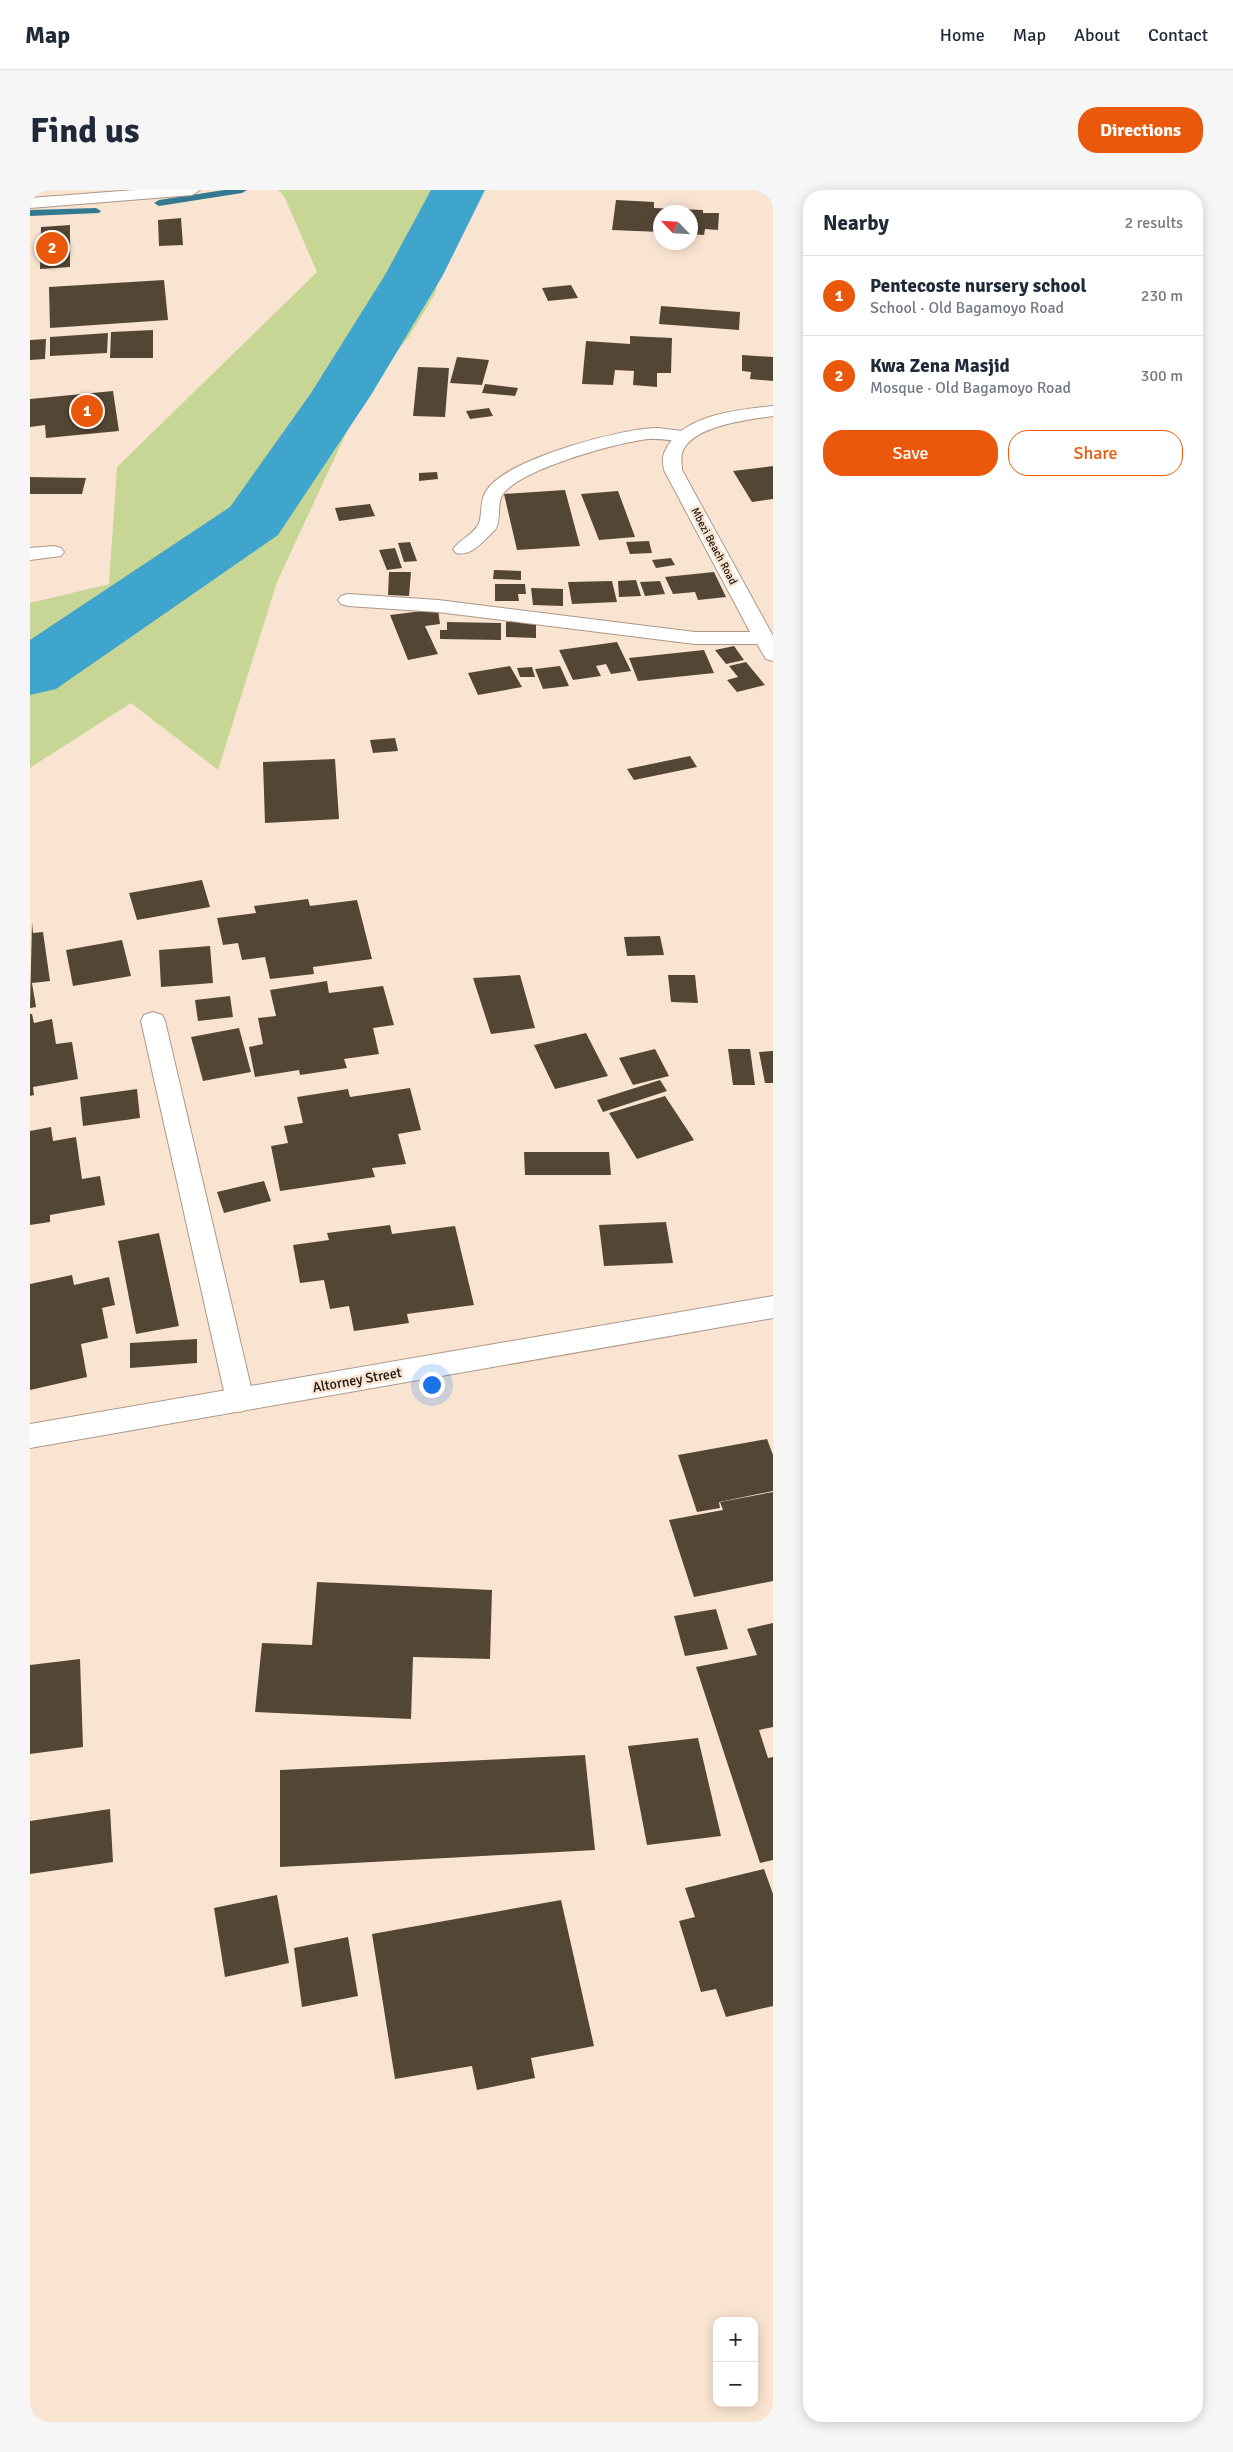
<!DOCTYPE html>
<html lang="en">
<head>
<meta charset="utf-8">
<style>
	body { margin:0; font-family:Signika,sans-serif; background:#f6f6f7; color:#1f2937 }
	.controls { position:absolute; right:15px; bottom:15px; display:grid; overflow:hidden; border-radius:10px; box-shadow:0 2px 12px #0003 }
	.controls button { width:45px; height:45px; display:grid; place-items:center; padding:0; border:0; border-bottom:1px solid #e0e1e3; background:#fff; color:#1f2937; font:25px sans-serif }
	.compass { position:absolute; left:623px; top:15px; width:45px; height:45px; border-radius:50%; background:#fff; box-shadow:0 2px 12px #0003; rotate:295deg }
	.you { position:absolute; left:401px; top:1194px; width:18px; height:18px; margin:-12px; border:4px solid #fff; border-radius:50%; background:#1a73e8; box-shadow:0 0 0 8px #1a73e833 }
	.badge { display:grid; place-items:center; width:32px; height:32px; border-radius:50%; background:#ea580c; color:#fff; font-size:16px; font-weight:700 }
	.pin { position:absolute; translate:-50% -50%; border:2px solid #fff; box-shadow:0 1px 5px #0006 }
	.list { margin:0; padding:0; list-style:none }
	h2 { display:flex; justify-content:space-between; align-items:center; height:65px; margin:0; padding:0 20px; font-size:21px }
	h2 small { font-size:16px; font-weight:400; color:#747a83 }
	.list li { display:grid; grid-template-columns:32px 1fr auto; gap:15px; align-items:center; box-sizing:border-box; height:80px; padding:0 20px; border-top:1px solid #e0e1e3 }
	.list b { display:block; font-size:19px; white-space:nowrap }
	.list p { margin:0; font-size:16px; white-space:nowrap; color:#747a83 }
	.list em { font-size:16px; font-style:normal; color:#747a83 }
	.actions { display:flex; gap:10px; padding:15px 20px }
	.actions a { flex:1; padding:11px 0; border:1px solid #ea580c; border-radius:20px; text-align:center; font-size:18px; color:#ea580c }
	.actions .main { background:#ea580c; color:#fff }
	.map { position:relative; flex:none; width:743px; height:2232px; overflow:hidden; border-radius:20px }
	header { display:flex; align-items:center; gap:30px; box-sizing:border-box; height:70px; padding:0 25px; background:#fff; border-bottom:1px solid #e0e1e3 }
	header strong { font-size:24px }
	nav { display:flex; gap:28px; margin-inline-start:auto; font-size:18px }
	.intro { display:flex; align-items:center; justify-content:space-between; box-sizing:border-box; height:120px; padding:0 30px }
	h1 { margin:0; font-size:35px }
	.button { padding:12px 22px; border-radius:20px; background:#ea580c; color:#fff; font-size:18px; font-weight:700 }
	main { display:flex; gap:30px; padding:0 30px }
	aside { flex:1; background:#fff; border-radius:20px; box-shadow:0 2px 12px #0003 }
	.map>svg:first-child { display:block }
	.green { fill:#c8d695 }
	.lines { fill:none; stroke-linecap:round; stroke-linejoin:round }
	.stream { fill:#347992; fill-rule:evenodd }
	.river { fill:#3fa5cc; fill-rule:evenodd }
	.building { fill:#544635 }
	.service-casing { stroke:#ac9888; stroke-width:2 }
	.minor-casing { stroke:#ac9888; stroke-width:2 }
	.primary-casing { stroke:#ac9888; stroke-width:2 }
	.service { fill:#fff; fill-rule:evenodd }
	.minor { fill:#fff; fill-rule:evenodd }
	.primary { fill:#fff; fill-rule:evenodd }
	.labels { text-anchor:middle; dominant-baseline:central; stroke-width:5; stroke-linejoin:round; paint-order:stroke }
	.far-street-label { font-size:11px; fill:#19120c; stroke:#f9e4d2 }
	.street-label { font-size:14px; fill:#19120c; stroke:#f9e4d2 }
</style>
</head>
<body>
<header>
<strong>Map</strong>
<nav><a>Home</a><a>Map</a><a>About</a><a>Contact</a></nav>
</header>
<div class="intro"><h1>Find us</h1><a class="button">Directions</a></div>
<main>
<div class="map">
<svg width="743" height="2232" viewBox="0 0 743 2232">
	<rect width="100%" height="100%" fill="#f9e4d2"/>
	<path class="green" d="M 248,0 L 443,0 L 416,58 L 405,104 L 378,148 L 339,194 L 247,392 L 188,580 L 101,513 L 0,578 L 0,413 L 79,394 L 87,277 L 287,82 L 254,6 Z"/>
	<g class="lines">
		<path class="stream" d="M 194,0 L 217,0 L 212,3 L 129,16 L 124,13 L 129,10 Z
			M 66,18 L 71,21 L 69,23 L 0,26 L 0,20 Z"/>
		<path class="river" d="M 401,0 L 455,0 L 413,85 L 341,205 L 248,345 L 26,499 L 0,505 L 0,450 L 200,317 L 281,203 L 355,85 Z"/>
	</g>
	<path class="building" d="M 586,10 L 624,12 L 624,18 L 673,20 L 673,23 L 689,23 L 688,40 L 675,39 L 674,45 L 660,44 L 660,22 L 630,22 L 630,42 L 582,40 Z
		M 151,28 L 153,55 L 129,56 L 128,30 Z
		M 40,35 L 40,77 L 10,79 L 11,37 Z
		M 134,90 L 138,130 L 20,138 L 19,97 Z
		M 541,95 L 548,108 L 518,111 L 512,98 Z
		M 631,116 L 710,122 L 709,140 L 629,134 Z
		M 123,140 L 123,168 L 80,168 L 81,142 Z
		M 78,143 L 77,163 L 20,166 L 20,147 Z
		M 600,146 L 642,148 L 641,183 L 627,183 L 627,197 L 603,195 L 604,181 L 585,180 L 583,195 L 552,194 L 556,151 L 600,154 Z
		M 16,149 L 15,169 L 0,170 L 0,150 Z
		M 712,165 L 743,167 L 743,191 L 720,189 L 721,182 L 712,181 Z
		M 427,167 L 459,170 L 452,195 L 420,193 Z
		M 388,177 L 419,178 L 415,227 L 383,226 Z
		M 455,194 L 488,198 L 485,206 L 452,203 Z
		M 83,201 L 89,241 L 16,248 L 15,235 L 0,237 L 0,209 Z
		M 459,218 L 463,226 L 440,229 L 436,221 Z
		M 743,276 L 743,309 L 722,312 L 703,281 Z
		M 407,282 L 408,289 L 389,291 L 389,283 Z
		M 0,287 L 56,288 L 52,304 L 0,304 Z
		M 535,300 L 550,356 L 487,360 L 474,304 Z
		M 588,301 L 605,347 L 569,350 L 551,304 Z
		M 340,314 L 345,326 L 309,331 L 305,318 Z
		M 619,351 L 622,363 L 600,364 L 596,352 Z
		M 380,352 L 387,371 L 374,372 L 368,353 Z
		M 365,358 L 372,378 L 357,380 L 349,360 Z
		M 641,368 L 645,375 L 626,378 L 622,370 Z
		M 464,380 L 491,381 L 491,390 L 463,389 Z
		M 359,382 L 381,382 L 379,406 L 358,405 Z
		M 684,382 L 696,407 L 668,410 L 665,402 L 643,404 L 635,387 Z
		M 606,390 L 611,406 L 589,407 L 588,391 Z
		M 582,391 L 587,412 L 542,414 L 538,392 Z
		M 630,391 L 635,404 L 615,406 L 610,392 Z
		M 465,394 L 495,394 L 496,404 L 488,404 L 489,411 L 465,411 Z
		M 501,398 L 533,399 L 533,416 L 503,415 Z
		M 408,419 L 410,434 L 395,436 L 408,464 L 378,470 L 360,425 Z
		M 417,432 L 471,433 L 471,450 L 410,449 L 410,440 L 417,440 Z
		M 476,432 L 506,432 L 506,448 L 476,447 Z
		M 587,452 L 601,481 L 581,484 L 576,474 L 566,476 L 571,486 L 543,490 L 529,460 Z
		M 704,456 L 714,470 L 696,474 L 685,460 Z
		M 674,460 L 684,483 L 608,491 L 599,468 Z
		M 716,472 L 735,495 L 707,502 L 697,490 L 708,487 L 699,476 Z
		M 480,476 L 492,497 L 448,505 L 438,483 Z
		M 530,476 L 539,496 L 513,499 L 505,479 Z
		M 502,477 L 505,487 L 490,487 L 487,478 Z
		M 365,548 L 368,561 L 343,563 L 340,550 Z
		M 660,566 L 667,577 L 604,590 L 597,579 Z
		M 305,569 L 309,629 L 235,633 L 233,572 Z
		M 172,690 L 180,717 L 107,730 L 99,703 Z
		M 278,709 L 280,716 L 327,710 L 342,769 L 283,777 L 284,784 L 240,789 L 235,767 L 212,770 L 208,753 L 193,755 L 187,728 L 226,723 L 224,716 Z
		M 2,732 L 3,743 L 13,742 L 20,791 L 2,793 L 6,817 L 0,818 Z
		M 630,746 L 634,765 L 597,766 L 594,747 Z
		M 92,750 L 101,786 L 43,796 L 36,760 Z
		M 180,756 L 183,793 L 131,797 L 129,760 Z
		M 490,785 L 505,838 L 461,844 L 443,788 Z
		M 638,785 L 665,785 L 668,813 L 641,812 Z
		M 297,791 L 299,803 L 353,796 L 364,835 L 343,838 L 349,864 L 314,869 L 317,878 L 270,885 L 269,880 L 225,887 L 219,857 L 233,854 L 228,828 L 246,826 L 240,800 Z
		M 200,806 L 203,827 L 168,831 L 165,810 Z
		M 0,824 L 2,824 L 4,833 L 22,829 L 26,854 L 42,852 L 48,889 L 3,897 L 4,905 L 0,906 Z
		M 209,838 L 221,882 L 173,891 L 161,847 Z
		M 556,843 L 578,886 L 525,899 L 504,855 Z
		M 625,859 L 639,886 L 603,895 L 589,868 Z
		M 698,859 L 720,859 L 725,895 L 703,895 Z
		M 743,861 L 743,893 L 735,893 L 729,862 Z
		M 630,890 L 637,901 L 573,922 L 567,910 Z
		M 380,898 L 391,940 L 368,944 L 376,974 L 342,978 L 345,987 L 250,1001 L 241,956 L 258,953 L 254,936 L 273,933 L 267,907 L 318,899 L 320,907 Z
		M 107,899 L 110,928 L 53,936 L 50,907 Z
		M 635,906 L 664,950 L 607,969 L 579,923 Z
		M 21,937 L 23,951 L 46,947 L 52,989 L 70,986 L 75,1015 L 20,1025 L 20,1032 L 0,1035 L 0,941 Z
		M 494,962 L 579,962 L 581,985 L 495,985 Z
		M 234,991 L 241,1011 L 194,1023 L 187,1002 Z
		M 636,1032 L 643,1073 L 574,1076 L 569,1035 Z
		M 360,1035 L 362,1044 L 425,1036 L 444,1115 L 377,1124 L 379,1133 L 324,1141 L 319,1116 L 300,1119 L 294,1090 L 270,1093 L 263,1055 L 299,1050 L 297,1043 Z
		M 129,1043 L 149,1136 L 106,1144 L 88,1051 Z
		M 42,1085 L 44,1095 L 79,1087 L 85,1115 L 72,1118 L 78,1148 L 51,1154 L 57,1187 L 0,1200 L 0,1094 Z
		M 167,1149 L 167,1173 L 100,1178 L 100,1153 Z
		M 737,1249 L 743,1265 L 743,1301 L 689,1312 L 690,1318 L 667,1322 L 648,1265 Z
		M 743,1302 L 743,1391 L 664,1407 L 639,1330 L 693,1320 L 690,1312 Z
		M 287,1392 L 462,1400 L 460,1469 L 383,1467 L 381,1529 L 225,1522 L 232,1453 L 282,1455 Z
		M 686,1419 L 698,1459 L 655,1466 L 644,1426 Z
		M 743,1433 L 743,1537 L 729,1540 L 738,1568 L 743,1567 L 743,1670 L 730,1673 L 666,1477 L 727,1465 L 717,1439 Z
		M 50,1469 L 53,1557 L 0,1564 L 0,1475 Z
		M 668,1548 L 691,1646 L 617,1655 L 598,1556 Z
		M 555,1565 L 565,1660 L 250,1677 L 250,1580 Z
		M 80,1619 L 83,1672 L 0,1684 L 0,1631 Z
		M 734,1679 L 743,1704 L 743,1816 L 696,1827 L 686,1799 L 671,1802 L 649,1731 L 665,1727 L 655,1698 Z
		M 247,1705 L 259,1773 L 195,1787 L 184,1718 Z
		M 531,1710 L 564,1856 L 501,1868 L 505,1888 L 447,1900 L 442,1876 L 365,1889 L 342,1744 Z
		M 318,1747 L 328,1806 L 272,1817 L 264,1758 Z"/>
	<g class="lines">
		<defs>
			<path id="service" d="M 628,238 L 660,242 L 663,246 L 660,250 C 647,253 633,248 619,249 C 588,252 491,279 473,304 C 466,314 472,330 465,340 C 454,350 442,367 426,363 L 423,359 C 430,350 443,344 448,335 C 454,325 447,310 460,296 C 484,268 591,238 628,238 Z
				M 123,822 L 132,825 L 135,831 L 224,1210 L 220,1218 L 210,1222 L 200,1218 L 196,1210 L 111,831 L 114,825 Z"/>
			<path id="minor" d="M 743,216 L 743,226 C 718,230 666,235 653,260 C 650,266 652,274 652,280 L 743,446 L 743,471 L 736,469 L 727,454 L 665,454 L 408,422 L 318,416 L 311,414 L 308,410 L 311,406 L 318,404 L 408,410 L 665,442 L 720,442 L 634,280 C 633,274 632,266 635,261 C 652,224 708,220 743,216 Z
				M 24,356 L 31,358 L 34,362 L 31,366 L 0,370 L 0,358 Z
				M 743,1106 L 743,1128 L 0,1258 L 0,1234 Z"/>
			<path id="primary" d="M 104,0 L 170,0 L 162,5 L 0,18 L 0,8 Z"/>
		</defs>
		<use href="#service" class="service-casing"/>
		<use href="#minor" class="minor-casing"/>
		<use href="#primary" class="primary-casing"/>
		<use href="#service" class="service"/>
		<use href="#minor" class="minor"/>
		<use href="#primary" class="primary"/>
	</g>
	<g class="labels">
		<g class="far-street-label">
			<text transform="translate(684 356) rotate(62)">Mbezi Beach Road</text>
		</g>
		<g class="street-label">
			<text transform="translate(327 1190) rotate(-10)">Altorney Street</text>
		</g>
	</g>
</svg>
<div class="controls">
<button>+</button>
<button>−</button>
</div>
<svg class="compass" viewBox="-18 -18 36 36"><path d="M0-13l5 13h-10z" fill="#e53935"/><path d="M0 13l5-13h-10z" fill="#747a83"/></svg>
<div class="you"></div>
<div class="pin badge" style="left:57px;top:221px">1</div>
<div class="pin badge" style="left:22px;top:58px">2</div>
</div>
<aside>
<h2>Nearby<small>2 results</small></h2>
<ul class="list">
<li><span class="badge">1</span><div><b>Pentecoste nursery school</b><p>School · Old Bagamoyo Road</p></div><em>230 m</em></li>
<li><span class="badge">2</span><div><b>Kwa Zena Masjid</b><p>Mosque · Old Bagamoyo Road</p></div><em>300 m</em></li>
</ul>
<div class="actions"><a class="main">Save</a><a>Share</a></div>
</aside>
</main>
</body>
</html>
